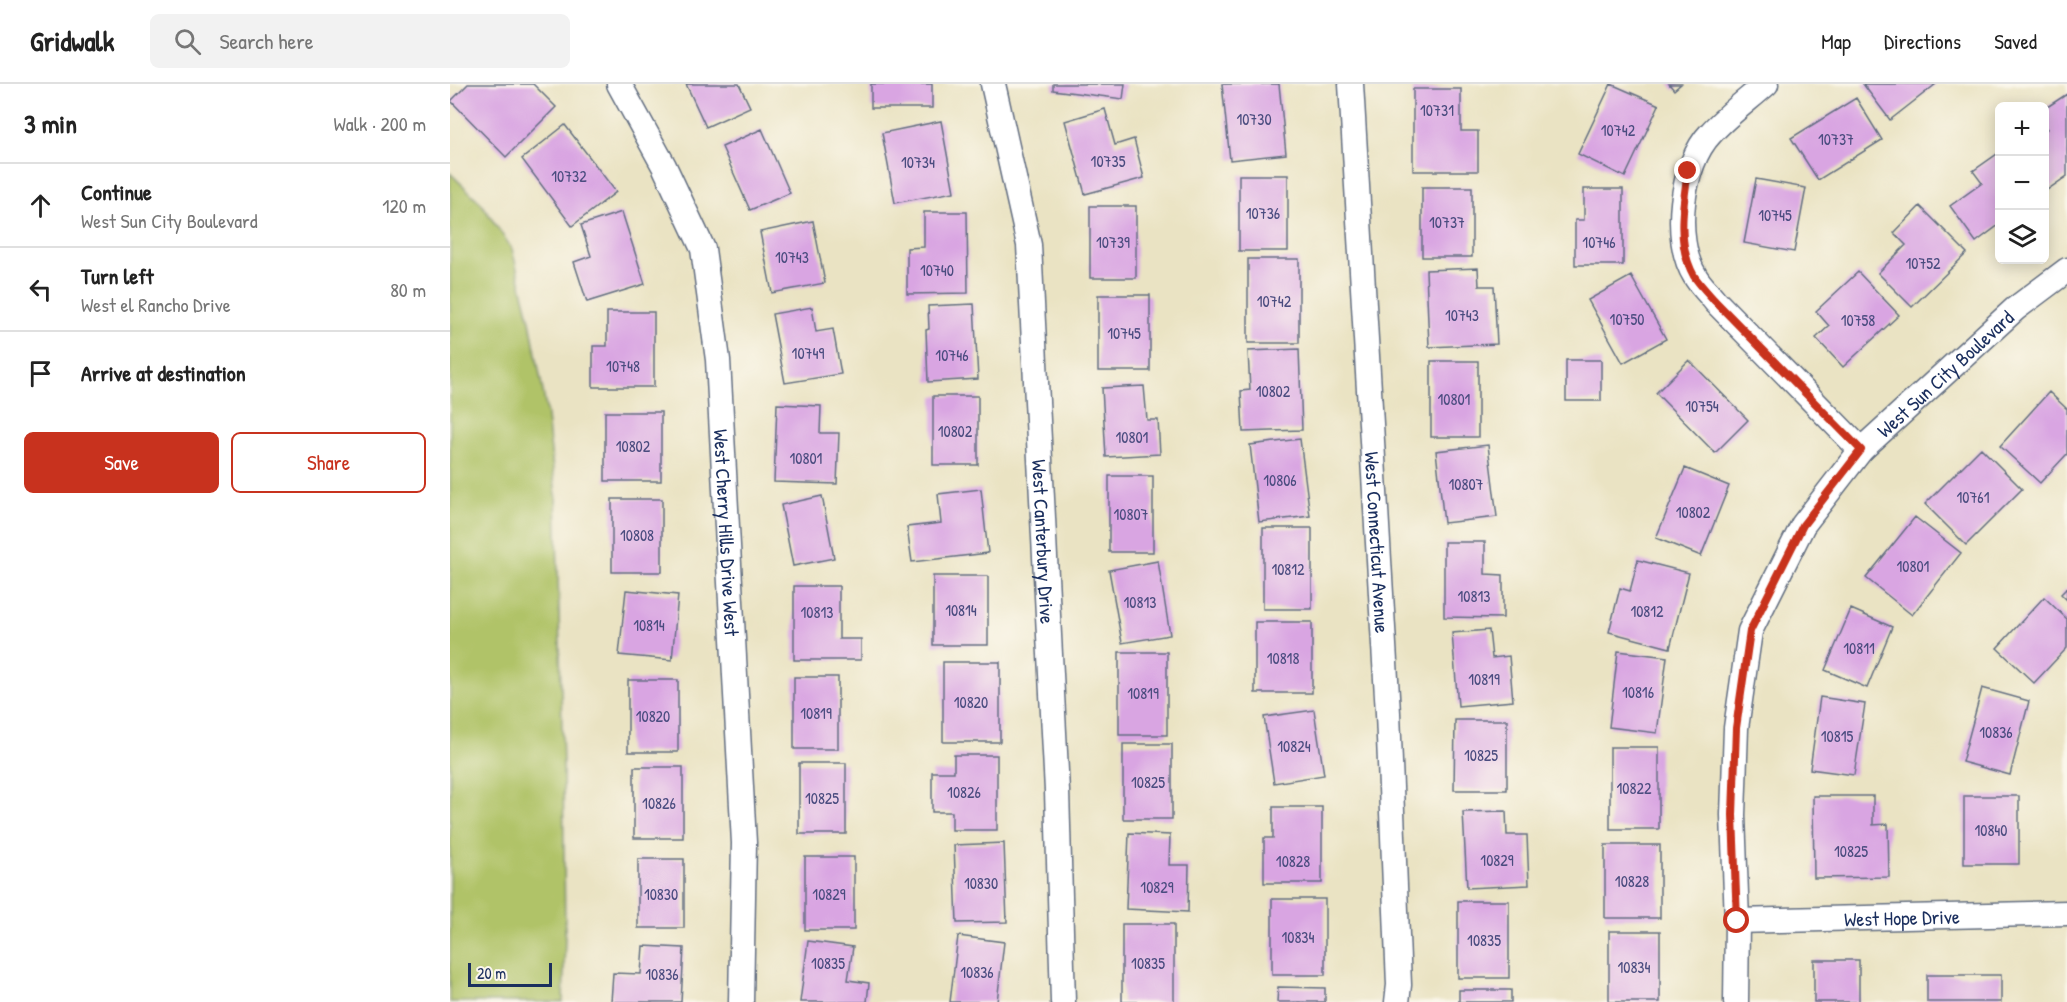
<!DOCTYPE html>
<html lang="en">
<head>
<meta charset="utf-8">
<style>
	body { margin:0; font-family:"Patrick Hand",sans-serif; background:#f2f2f2; color:#222 }
	.controls { position:absolute; right:18px; top:18px; display:grid; overflow:hidden; border-radius:9px; box-shadow:0 3px 15px #0003 }
	.controls button { width:54px; height:54px; display:grid; place-items:center; padding:0; border:0; border-bottom:2px solid #e0e0e0; background:#fff; color:#222; font:30px sans-serif }
	.scale { position:absolute; left:18px; bottom:15px; width:84px; box-sizing:border-box; padding-left:6px; border:3px solid #1b2f5e; border-top:0; font-size:16px; line-height:21px; white-space:nowrap; color:#1b2f5e; -webkit-text-stroke:4px #fbf7ec; paint-order:stroke }
	.stop { position:absolute; width:18px; height:18px; margin:-14px; border:4px solid #c8321e; border-radius:50%; background:#fff }
	.stop.end { background:#c8321e; border-color:#fff; box-shadow:0 2px 6px #0008 }
	.list { margin:0; padding:0; list-style:none }
	h2 { display:flex; justify-content:space-between; align-items:center; height:78px; margin:0; padding:0 24px; font-size:26px }
	h2 small { font-size:20px; font-weight:400; color:#767676 }
	.list li { display:grid; grid-template-columns:39px 1fr auto; gap:18px; align-items:center; box-sizing:border-box; height:84px; padding:0 24px; border-top:2px solid #e0e0e0 }
	.list b { display:block; font-size:22px; white-space:nowrap }
	.list p { margin:0; font-size:20px; white-space:nowrap; color:#767676 }
	.list em { font-size:20px; font-style:normal; color:#767676 }
	.actions { display:flex; gap:12px; padding:18px 24px }
	.actions a { flex:1; padding:14px 0; border:2px solid #c8321e; border-radius:9px; text-align:center; font-size:21px; color:#c8321e }
	.actions .main { background:#c8321e; color:#fff }
	.icon { flex:none; width:33px; height:33px; fill:none; stroke:currentColor; stroke-width:2; stroke-linecap:round; stroke-linejoin:round }
	.map { position:relative; flex:none; width:1617px; height:918px; overflow:hidden }
	header { display:flex; align-items:center; gap:36px; box-sizing:border-box; height:84px; padding:0 30px; background:#fff; border-bottom:2px solid #e0e0e0 }
	header strong { font-size:28px }
	nav { display:flex; gap:33px; margin-inline-start:auto; font-size:21px }
	.search { width:420px; height:54px; background:#f2f2f2; display:flex; align-items:center; gap:15px; box-sizing:border-box; padding:0 21px; border-radius:9px; color:#767676; font-size:22px }
	main { display:flex }
	aside { flex:1; background:#fff }
	.map>svg:first-child { display:block }
	.green { fill:#b0c367; stroke:#667962; stroke-width:1.5 }
	.building { fill:#d9a5e2 }
	.lines { fill:none; stroke-linecap:round; stroke-linejoin:round }
	.minor-casing { stroke:#636e81; stroke-width:27 }
	.minor { stroke:#fff; stroke-width:24 }
	.route { stroke:#c8321e; stroke-width:8 }
	.labels { text-anchor:middle; dominant-baseline:central; stroke-width:5; stroke-linejoin:round; paint-order:stroke }
	.number-label { font-size:16px; fill:#4a4c7f }
	.street-label { font-size:20px; fill:#1b2f5e; stroke:#fbf7ec }
</style>
</head>
<body>
<header>
<strong>Gridwalk</strong>
<div class="search"><svg class="icon" aria-label="search" viewBox="0 0 24 24"><circle cx="10" cy="10" r="6"/><path d="M15 15l6 6"/></svg>Search here</div>
<nav><a>Map</a><a>Directions</a><a>Saved</a></nav>
</header>
<main>
<aside>
<h2>3 min<small>Walk · 200 m</small></h2>
<ul class="list">
<li><svg class="icon" aria-label="ahead" viewBox="0 0 24 24"><path d="M12 20V5M6 11l6-6 6 6"/></svg><div><b>Continue</b><p>West Sun City Boulevard</p></div><em>120 m</em></li>
<li><svg class="icon" aria-label="left" viewBox="0 0 24 24"><path d="M17 20v-9H6M10 6l-5 5 5 5"/></svg><div><b>Turn left</b><p>West el Rancho Drive</p></div><em>80 m</em></li>
<li><svg class="icon" aria-label="arrive" viewBox="0 0 24 24"><path d="M6 21V4h12l-3 4 3 4H6"/></svg><div><b>Arrive at destination</b></div></li>
</ul>
<div class="actions"><a class="main">Save</a><a>Share</a></div>
</aside>
<div class="map">
<svg width="1617" height="918" viewBox="0 0 1617 918">
	<rect width="100%" height="100%" fill="#fbf7ec"/>
	<filter id="ink" filterUnits="userSpaceOnUse"><feTurbulence type="fractalNoise" baseFrequency=".0167" numOctaves="2"/><feDisplacementMap in="SourceGraphic" scale="12" xChannelSelector="R" yChannelSelector="G"/><feConvolveMatrix kernelMatrix="1 2 1 2 8 2 1 2 1" color-interpolation-filters="sRGB"/></filter>
	<filter id="wash" filterUnits="userSpaceOnUse"><feTurbulence type="fractalNoise" baseFrequency=".008" numOctaves="4" result="noise"/><feDisplacementMap in="SourceGraphic" scale="24" xChannelSelector="R" yChannelSelector="G"/><feGaussianBlur stdDeviation="1.35" result="paint"/><feColorMatrix in="noise" values="0 0 0 0 0 0 0 0 0 0 0 0 0 0 0 0 0 1.4 0 .05"/><feComposite in="paint" operator="in"/></filter>
	<g filter="url(#wash)">
		<rect width="100%" height="100%" fill="#eae3c3"/>
		<path class="green" d="M 0,89 L 31,119 L 62,165 L 80,237 L 96,324 L 106,412 L 113,683 L 115,853 L 113,918 L 0,918 Z"/>
		<g id="blocks">
			<path class="building" d="M 18,0 L 83,0 L 106,23 L 56,73 L 1,17 Z
				M 236,0 L 289,0 L 300,23 L 256,43 Z
				M 421,0 L 482,0 L 482,24 L 421,24 Z
				M 603,0 L 675,0 L 673,15 L 603,6 Z
				M 772,0 L 829,0 L 836,70 L 780,76 Z
				M 1161,0 L 1209,21 L 1175,93 L 1128,70 Z
				M 1219,0 L 1231,0 L 1224,6 Z
				M 1413,0 L 1486,0 L 1440,36 Z
				M 963,5 L 1011,5 L 1011,47 L 1028,47 L 1028,87 L 963,87 Z
				M 1617,10 L 1617,92 L 1594,108 L 1594,47 L 1597,45 L 1594,42 L 1594,25 Z
				M 1406,14 L 1432,56 L 1368,96 L 1341,54 Z
				M 655,25 L 665,61 L 684,55 L 694,94 L 635,110 L 615,37 Z
				M 491,37 L 504,108 L 445,119 L 432,49 Z
				M 115,41 L 166,108 L 122,142 L 72,75 Z
				M 312,45 L 340,109 L 300,126 L 272,63 Z
				M 1550,68 L 1550,140 L 1526,158 L 1500,122 L 1532,99 L 1523,87 Z
				M 789,91 L 838,91 L 838,167 L 789,167 Z
				M 1306,95 L 1356,104 L 1344,168 L 1294,159 Z
				M 972,103 L 1022,103 L 1022,173 L 972,173 Z
				M 1134,105 L 1173,105 L 1173,181 L 1125,181 L 1125,136 L 1134,136 Z
				M 640,122 L 686,122 L 686,194 L 640,194 Z
				M 1470,122 L 1517,169 L 1462,223 L 1428,189 L 1456,161 L 1444,149 Z
				M 172,128 L 195,200 L 137,218 L 124,178 L 141,172 L 131,141 Z
				M 474,128 L 517,128 L 518,209 L 457,210 L 457,164 L 474,163 Z
				M 363,137 L 375,199 L 322,209 L 310,148 Z
				M 798,175 L 849,175 L 849,259 L 798,259 Z
				M 1028,184 L 1029,202 L 1044,202 L 1047,260 L 979,263 L 976,186 Z
				M 1408,188 L 1449,231 L 1393,283 L 1366,254 L 1379,242 L 1366,227 Z
				M 1181,192 L 1216,255 L 1173,279 L 1138,216 Z
				M 648,211 L 700,211 L 700,287 L 648,287 Z
				M 524,220 L 528,295 L 478,298 L 476,246 L 479,245 L 478,222 Z
				M 362,223 L 366,248 L 383,245 L 391,290 L 335,299 L 322,230 Z
				M 157,228 L 204,228 L 204,303 L 143,303 L 143,262 L 157,262 Z
				M 849,265 L 852,346 L 793,348 L 791,307 L 800,306 L 798,267 Z
				M 1116,276 L 1151,276 L 1151,317 L 1116,317 Z
				M 1239,276 L 1298,336 L 1265,369 L 1206,309 Z
				M 981,277 L 1028,277 L 1028,353 L 981,353 Z
				M 694,302 L 697,336 L 708,336 L 710,370 L 656,373 L 652,304 Z
				M 1599,308 L 1617,325 L 1617,370 L 1590,399 L 1550,362 Z
				M 483,312 L 528,312 L 528,381 L 483,381 Z
				M 327,320 L 371,322 L 370,349 L 389,349 L 387,400 L 324,398 Z
				M 155,328 L 211,328 L 211,397 L 155,397 Z
				M 850,355 L 860,432 L 809,438 L 800,361 Z
				M 1038,361 L 1047,433 L 994,439 L 986,367 Z
				M 1531,364 L 1572,405 L 1516,461 L 1475,420 Z
				M 1235,384 L 1279,402 L 1251,472 L 1206,454 Z
				M 659,392 L 703,392 L 703,468 L 659,468 Z
				M 531,405 L 538,469 L 462,478 L 457,443 L 491,439 L 488,410 Z
				M 372,412 L 384,474 L 343,482 L 331,421 Z
				M 162,415 L 212,415 L 212,488 L 162,488 Z
				M 1465,433 L 1511,469 L 1462,531 L 1416,494 Z
				M 813,444 L 862,444 L 862,525 L 813,525 Z
				M 994,458 L 1035,458 L 1035,490 L 1053,491 L 1053,534 L 994,533 Z
				M 1188,476 L 1239,489 L 1220,564 L 1159,548 L 1170,504 L 1180,507 Z
				M 708,477 L 720,551 L 672,559 L 659,486 Z
				M 483,492 L 538,492 L 538,561 L 483,561 Z
				M 344,502 L 389,502 L 389,555 L 411,555 L 411,576 L 344,576 Z
				M 1617,504 L 1617,516 L 1611,510 Z
				M 176,506 L 228,511 L 222,576 L 169,571 Z
				M 1594,513 L 1617,535 L 1617,564 L 1584,599 L 1547,564 Z
				M 1401,525 L 1442,543 L 1417,604 L 1375,586 Z
				M 805,538 L 862,538 L 862,609 L 805,609 Z
				M 1039,546 L 1042,574 L 1059,572 L 1063,617 L 1008,622 L 1002,549 Z
				M 1168,567 L 1217,573 L 1207,649 L 1159,643 Z
				M 669,568 L 717,568 L 717,651 L 669,651 Z
				M 493,578 L 550,578 L 550,658 L 493,658 Z
				M 344,593 L 388,593 L 388,665 L 344,665 Z
				M 178,596 L 228,596 L 228,668 L 178,668 Z
				M 1532,604 L 1579,617 L 1560,691 L 1512,678 Z
				M 1370,613 L 1415,620 L 1404,691 L 1360,685 Z
				M 864,626 L 874,691 L 824,699 L 814,633 Z
				M 1005,636 L 1057,636 L 1057,706 L 1004,706 Z
				M 673,660 L 722,660 L 722,735 L 673,735 Z
				M 1160,663 L 1209,663 L 1209,745 L 1160,745 Z
				M 504,671 L 547,671 L 547,746 L 502,746 L 502,728 L 482,728 L 482,688 L 504,688 Z
				M 349,679 L 396,679 L 396,750 L 349,750 Z
				M 184,683 L 233,683 L 233,754 L 184,754 Z
				M 1363,712 L 1423,712 L 1423,741 L 1438,740 L 1439,793 L 1364,794 Z
				M 1514,712 L 1569,712 L 1569,780 L 1514,780 Z
				M 823,723 L 872,723 L 872,799 L 814,799 L 814,754 L 823,754 Z
				M 1056,727 L 1057,751 L 1077,751 L 1079,801 L 1017,804 L 1013,728 Z
				M 679,749 L 720,751 L 719,781 L 739,781 L 738,828 L 676,825 Z
				M 554,759 L 557,838 L 507,839 L 504,761 Z
				M 1155,761 L 1210,761 L 1210,834 L 1155,834 Z
				M 355,773 L 404,773 L 404,846 L 355,846 Z
				M 188,775 L 234,775 L 234,844 L 188,844 Z
				M 822,815 L 875,815 L 875,891 L 822,891 Z
				M 1008,817 L 1059,817 L 1059,894 L 1008,894 Z
				M 672,840 L 724,840 L 724,918 L 672,918 Z
				M 1159,847 L 1210,847 L 1210,918 L 1159,918 Z
				M 508,852 L 554,858 L 547,918 L 500,918 Z
				M 358,857 L 403,863 L 398,896 L 419,899 L 417,918 L 350,918 Z
				M 193,862 L 234,864 L 231,918 L 161,918 L 163,889 L 191,890 Z
				M 1364,876 L 1409,876 L 1409,918 L 1364,918 Z
				M 1477,891 L 1551,891 L 1551,918 L 1477,918 Z
				M 828,903 L 875,904 L 875,918 L 827,918 Z
				M 1009,906 L 1061,906 L 1061,918 L 1009,918 Z"/>
		</g>
	</g>
	<g filter="url(#ink)">
		<use href="#blocks" fill-opacity="0" stroke="#636e81" stroke-width="1.5"/>
		<g class="lines">
			<defs>
				<g id="minor">
					<path id="s1" d="M 169,0 L 214,82 L 253,165 L 268,276 L 294,759 L 291,918"/>
					<path id="s2" d="M 543,0 L 579,161 L 607,707 L 613,918"/>
					<path id="s3" d="M 901,0 L 938,629 L 949,901 L 947,918"/>
					<path d="M 1316,0 C 1298,16 1277,31 1261,49 C 1231,80 1222,155 1245,192 C 1250,201 1259,209 1265,217 L 1411,366"/>
					<path id="s4" d="M 1287,837 L 1617,829"/>
					<path id="s5" d="M 1286,918 L 1287,837 L 1283,731 L 1286,644 L 1300,547 L 1353,441 L 1411,366 L 1565,225 L 1617,186"/>
				</g>
			</defs>
			<use href="#minor" class="minor-casing"/>
			<use href="#minor" class="minor"/>
		</g>
	</g>
	<g class="lines" filter="url(#ink)">
		<path class="route" d="M 1238,87 C 1233,121 1226,160 1244,192 C 1250,201 1258,209 1265,217 L 1411,366 L 1353,441 L 1300,547 L 1286,644 L 1283,731 L 1287,837"/>
	</g>
	<g class="labels">
		<g class="number-label">
			<text x="987" y="26">10731</text>
			<text x="804" y="35">10730</text>
			<text x="1168" y="46">10742</text>
			<text x="1386" y="55">10737</text>
			<text x="658" y="77">10735</text>
			<text x="468" y="78">10734</text>
			<text x="119" y="92">10732</text>
			<text x="813" y="129">10736</text>
			<text x="1325" y="131">10745</text>
			<text x="997" y="138">10737</text>
			<text x="663" y="158">10739</text>
			<text x="1149" y="158">10746</text>
			<text x="342" y="173">10743</text>
			<text x="1473" y="179">10752</text>
			<text x="487" y="186">10740</text>
			<text x="824" y="217">10742</text>
			<text x="1012" y="231">10743</text>
			<text x="1177" y="235">10750</text>
			<text x="1408" y="236">10758</text>
			<text x="674" y="249">10745</text>
			<text x="358" y="269">10749</text>
			<text x="502" y="271">10746</text>
			<text x="173" y="282">10748</text>
			<text x="823" y="307">10802</text>
			<text x="1004" y="315">10801</text>
			<text x="1252" y="322">10754</text>
			<text x="505" y="347">10802</text>
			<text x="682" y="353">10801</text>
			<text x="183" y="362">10802</text>
			<text x="356" y="374">10801</text>
			<text x="830" y="396">10806</text>
			<text x="1016" y="400">10807</text>
			<text x="1523" y="413">10761</text>
			<text x="1243" y="428">10802</text>
			<text x="681" y="430">10807</text>
			<text x="187" y="451">10808</text>
			<text x="1463" y="482">10801</text>
			<text x="838" y="485">10812</text>
			<text x="1024" y="512">10813</text>
			<text x="690" y="518">10813</text>
			<text x="511" y="526">10814</text>
			<text x="1197" y="527">10812</text>
			<text x="367" y="528">10813</text>
			<text x="199" y="541">10814</text>
			<text x="1409" y="564">10811</text>
			<text x="833" y="574">10818</text>
			<text x="1034" y="595">10819</text>
			<text x="1188" y="608">10816</text>
			<text x="693" y="609">10819</text>
			<text x="521" y="618">10820</text>
			<text x="366" y="629">10819</text>
			<text x="203" y="632">10820</text>
			<text x="1546" y="648">10836</text>
			<text x="1387" y="652">10815</text>
			<text x="844" y="662">10824</text>
			<text x="1031" y="671">10825</text>
			<text x="698" y="698">10825</text>
			<text x="1184" y="704">10822</text>
			<text x="514" y="708">10826</text>
			<text x="372" y="714">10825</text>
			<text x="209" y="719">10826</text>
			<text x="1541" y="746">10840</text>
			<text x="1401" y="767">10825</text>
			<text x="1047" y="776">10829</text>
			<text x="843" y="777">10828</text>
			<text x="1182" y="797">10828</text>
			<text x="531" y="799">10830</text>
			<text x="707" y="803">10829</text>
			<text x="211" y="810">10830</text>
			<text x="379" y="810">10829</text>
			<text x="848" y="853">10834</text>
			<text x="1034" y="856">10835</text>
			<text x="378" y="879">10835</text>
			<text x="698" y="879">10835</text>
			<text x="1184" y="883">10834</text>
			<text x="527" y="888">10836</text>
			<text x="212" y="890">10836</text>
		</g>
		<g class="street-label">
			<text stroke="none"><textPath href="#s5" startOffset="699">West Sun City Boulevard</textPath></text>
			<text stroke="none"><textPath href="#s1" startOffset="470">West Cherry Hills Drive West</textPath></text>
			<text stroke="none"><textPath href="#s2" startOffset="462">West Canterbury Drive</textPath></text>
			<text stroke="none"><textPath href="#s3" startOffset="459">West Connecticut Avenue</textPath></text>
			<text stroke="none"><textPath href="#s4" startOffset="165">West Hope Drive</textPath></text>
		</g>
	</g>
</svg>
<div class="controls">
<button>+</button>
<button>−</button>
<button><svg class="icon" aria-label="layers" viewBox="0 0 24 24"><path d="M12 4l9 5-9 5-9-5zM3 14l9 5 9-5"/></svg></button>
</div>
<div class="scale">20 m</div>
<div class="stop" style="left:1287px;top:837px"></div>
<div class="stop end" style="left:1238px;top:87px"></div>
</div>
</main>
</body>
</html>
